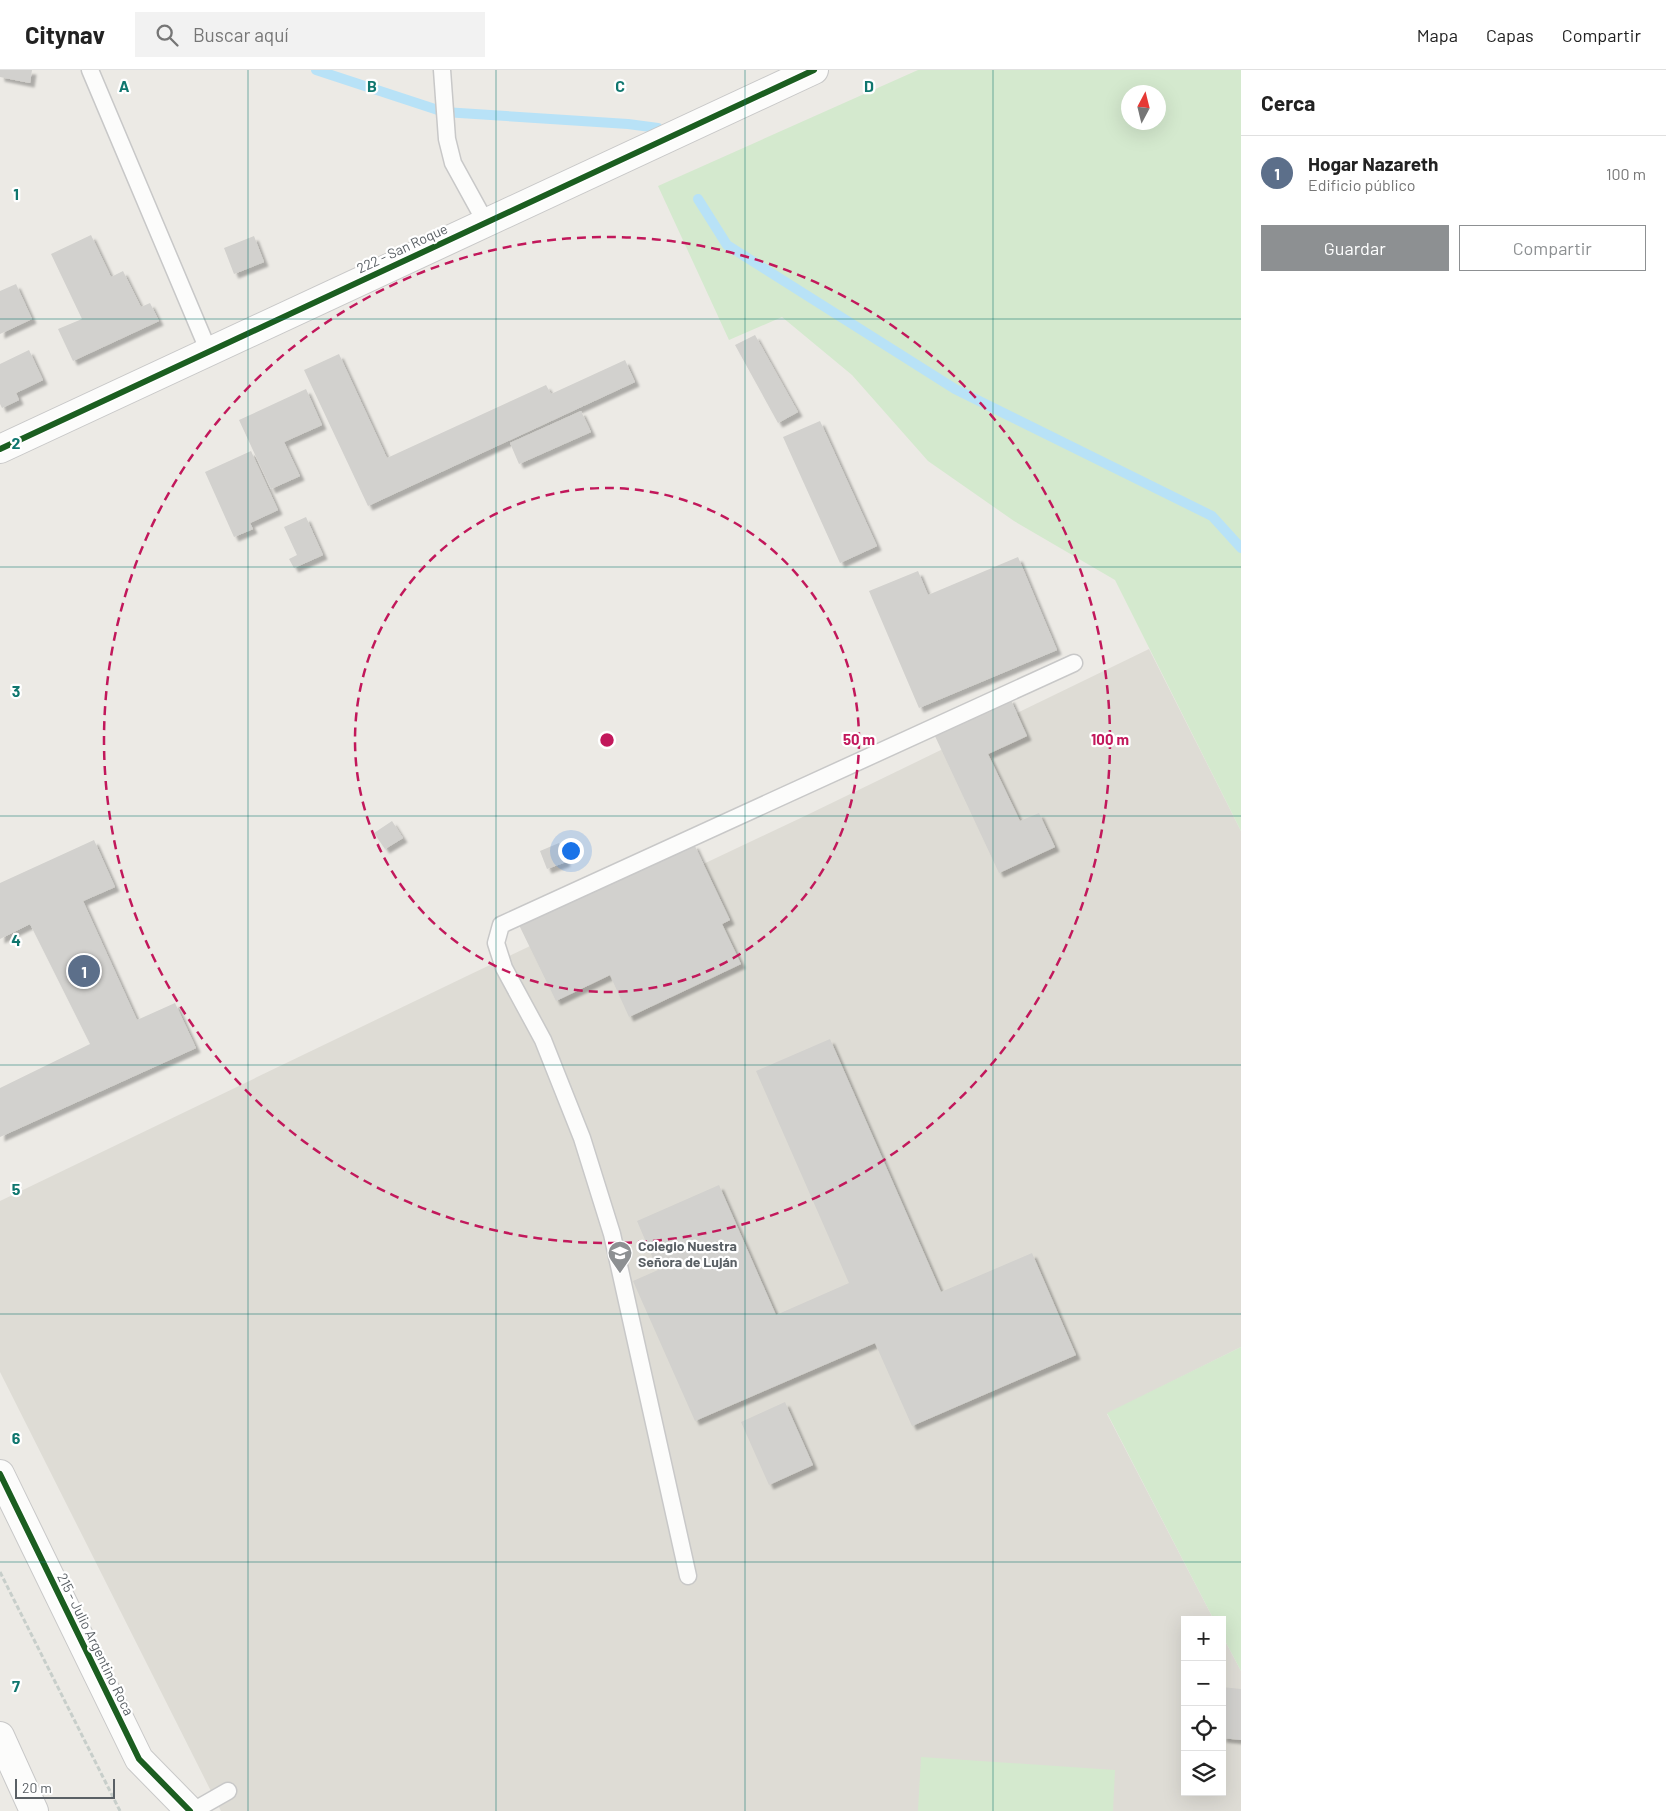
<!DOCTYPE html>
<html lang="es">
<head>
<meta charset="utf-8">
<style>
	body { margin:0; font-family:Barlow,sans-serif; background:#f2f2f2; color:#222 }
	.controls { position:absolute; right:15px; bottom:15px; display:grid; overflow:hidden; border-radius:0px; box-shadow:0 5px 20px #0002 }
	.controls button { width:45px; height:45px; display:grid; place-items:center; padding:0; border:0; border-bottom:1px solid #e0e0e0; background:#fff; color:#222; font:25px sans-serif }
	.compass { position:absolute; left:1121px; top:15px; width:45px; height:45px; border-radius:50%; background:#fff; box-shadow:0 5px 20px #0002; rotate:7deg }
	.scale { position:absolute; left:15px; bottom:12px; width:100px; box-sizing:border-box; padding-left:5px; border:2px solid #5a6065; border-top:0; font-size:14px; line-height:18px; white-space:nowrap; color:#5a6065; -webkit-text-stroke:4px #fff; paint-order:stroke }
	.you { position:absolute; left:570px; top:780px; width:18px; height:18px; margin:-12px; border:4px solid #fff; border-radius:50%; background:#1a73e8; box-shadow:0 0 0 8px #1a73e833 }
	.badge { display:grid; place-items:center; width:32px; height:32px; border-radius:50%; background:#8d9092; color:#fff; font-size:16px; font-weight:700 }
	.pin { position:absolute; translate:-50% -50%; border:2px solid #fff; box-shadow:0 1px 5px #0006 }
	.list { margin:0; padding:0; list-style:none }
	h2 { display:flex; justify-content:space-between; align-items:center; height:65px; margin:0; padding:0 20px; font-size:21px }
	h2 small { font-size:16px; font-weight:400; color:#767676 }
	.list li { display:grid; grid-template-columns:32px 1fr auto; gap:15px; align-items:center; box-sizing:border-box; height:75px; padding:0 20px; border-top:1px solid #e0e0e0 }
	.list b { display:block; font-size:19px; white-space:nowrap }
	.list p { margin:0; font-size:16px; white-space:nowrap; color:#767676 }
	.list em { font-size:16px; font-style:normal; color:#767676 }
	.actions { display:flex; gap:10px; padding:15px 20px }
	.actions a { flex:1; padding:11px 0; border:1px solid #8d9092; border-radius:0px; text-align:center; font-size:18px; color:#8d9092 }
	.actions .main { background:#8d9092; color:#fff }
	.icon { flex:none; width:28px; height:28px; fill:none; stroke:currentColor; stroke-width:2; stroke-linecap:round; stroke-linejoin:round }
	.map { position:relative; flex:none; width:1241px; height:1741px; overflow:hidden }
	header { display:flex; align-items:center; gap:30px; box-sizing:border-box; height:70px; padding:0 25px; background:#fff; border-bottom:1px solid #e0e0e0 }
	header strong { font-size:24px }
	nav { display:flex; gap:28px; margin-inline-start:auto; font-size:18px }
	.search { width:350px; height:45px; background:#f2f2f2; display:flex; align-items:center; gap:12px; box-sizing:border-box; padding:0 18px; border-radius:0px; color:#767676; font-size:19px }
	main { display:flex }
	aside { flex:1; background:#fff }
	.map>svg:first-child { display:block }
	.education { fill:#dedcd5 }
	.green { fill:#d4e9ce; fill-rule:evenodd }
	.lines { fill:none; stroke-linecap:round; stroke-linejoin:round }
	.stream { stroke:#b8e2f7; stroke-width:10 }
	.building { fill:#d2d1ce; filter:url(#shadow) }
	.service-casing { stroke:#c8c8c8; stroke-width:19 }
	.minor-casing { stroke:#c8c8c8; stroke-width:30 }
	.tertiary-casing { stroke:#c8c8c8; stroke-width:30 }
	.path { stroke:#c7ceca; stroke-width:3; stroke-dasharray:5 2.5; stroke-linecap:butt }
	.service { stroke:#fcfcfb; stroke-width:16 }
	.minor { stroke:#fcfcfb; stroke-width:28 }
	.tertiary { stroke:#fcfcfb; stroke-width:28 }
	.cycleway-casing { stroke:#fff; stroke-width:9 }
	.cycleway { stroke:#1b5e20; stroke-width:6 }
	.grid { fill:none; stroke:#0f766e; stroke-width:1; stroke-opacity:0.55 }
	.ring { fill:none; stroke:#c2185b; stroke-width:2.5; stroke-dasharray:9 6 }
	.labels { text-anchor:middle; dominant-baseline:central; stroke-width:4.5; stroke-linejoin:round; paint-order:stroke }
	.street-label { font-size:14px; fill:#5a6065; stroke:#fff }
	.poi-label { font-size:14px; font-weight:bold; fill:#5a6065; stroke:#fff; text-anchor:start }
	.grid-label { font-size:16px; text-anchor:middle; font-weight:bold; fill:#0f766e; stroke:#fff; stroke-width:4.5; stroke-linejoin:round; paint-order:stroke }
	.centre { fill:#c2185b; stroke:#fff; stroke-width:2.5 }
	.ring-label { font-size:15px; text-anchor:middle; font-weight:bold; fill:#c2185b; stroke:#fff; stroke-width:4.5; stroke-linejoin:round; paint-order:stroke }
</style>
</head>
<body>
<header>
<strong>Citynav</strong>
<div class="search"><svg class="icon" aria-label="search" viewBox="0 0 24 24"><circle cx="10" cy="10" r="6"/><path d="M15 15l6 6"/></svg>Buscar aquí</div>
<nav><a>Mapa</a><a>Capas</a><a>Compartir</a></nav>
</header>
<main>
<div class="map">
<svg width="1241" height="1741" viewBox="0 0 1241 1741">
	<defs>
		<filter id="shadow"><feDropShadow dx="4.5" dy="4.5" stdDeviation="1" flood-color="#0004"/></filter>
	</defs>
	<rect width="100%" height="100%" fill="#eceae5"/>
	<path class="education" d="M 1149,579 L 1241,761 L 1241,1277 L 1107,1344 L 1214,1550 L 1185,1550 L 1185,1722 L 1222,1722 L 1222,1565 L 1241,1601 L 1241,1741 L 221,1741 L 0,1302 L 0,1131 L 469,905 L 807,745 Z"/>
	<path class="green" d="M 918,0 L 1241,0 L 1241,761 L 1115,510 L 1014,451 L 928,391 L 852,305 L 782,247 L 729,270 L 658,116 ZM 1128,22 L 1158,22 L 1158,52 L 1128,52 Z
		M 1241,1277 L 1241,1601 L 1222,1565 L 1222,1550 L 1214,1550 L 1107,1343 Z
		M 921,1687 L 1115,1700 L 1113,1741 L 918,1741 Z"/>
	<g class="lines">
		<path class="stream" d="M 316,0 L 444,42 L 628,54 L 658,58
			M 698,129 L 727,175 L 955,319 L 1212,446 L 1241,478"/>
	</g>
	<path class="building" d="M 0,0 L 32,0 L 30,13 L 0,7 Z
		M 91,165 L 111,207 L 123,201 L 141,237 L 150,233 L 159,251 L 73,291 L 58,259 L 82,249 L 51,184 Z
		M 254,166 L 264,192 L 234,204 L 224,178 Z
		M 16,214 L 32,249 L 0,264 L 0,221 Z
		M 755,265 L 798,342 L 778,353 L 735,275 Z
		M 29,280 L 43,310 L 16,323 L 19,330 L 2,338 L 0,334 L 0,294 Z
		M 339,284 L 387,388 L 546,315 L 551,324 L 625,290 L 635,312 L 368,436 L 304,300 Z
		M 306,319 L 322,355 L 284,372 L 300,406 L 271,419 L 239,350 Z
		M 581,341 L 591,362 L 519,394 L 510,373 Z
		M 820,351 L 877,476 L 840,493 L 783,367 Z
		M 251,381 L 278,440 L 250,453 L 253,459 L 234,467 L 205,402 Z
		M 306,447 L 323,485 L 294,498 L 289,489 L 297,485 L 284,457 Z
		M 1018,487 L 1057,580 L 919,638 L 869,521 L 918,501 L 928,525 Z
		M 1010,628 L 1027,666 L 988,684 L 1020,751 L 1039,743 L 1055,777 L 999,803 L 934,664 Z
		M 392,751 L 403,768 L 385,779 L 374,763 Z
		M 94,770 L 115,817 L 83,831 L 137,950 L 175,933 L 196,978 L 0,1067 L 0,1018 L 90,974 L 30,854 L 0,869 L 0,813 Z
		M 559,773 L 566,792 L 547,799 L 540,781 Z
		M 694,774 L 730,850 L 722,854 L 741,894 L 629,947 L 610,905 L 556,931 L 519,855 Z
		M 830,969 L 941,1222 L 1032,1183 L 1076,1285 L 912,1356 L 875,1273 L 695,1351 L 633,1211 L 658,1200 L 637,1151 L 719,1115 L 776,1245 L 849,1213 L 756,1001 Z
		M 785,1332 L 813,1395 L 769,1415 L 741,1352 Z
		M 1222,1617 L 1241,1619 L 1241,1670 L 1222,1668 Z"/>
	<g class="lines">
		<defs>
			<path id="service" d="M 90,0 L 209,282
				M 442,0 L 447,69 L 453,93 L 486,153
				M 688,1506 L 612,1164 L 582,1068 L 543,970 L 504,898 L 496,873 L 501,855 L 1074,593
				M 193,1741 L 228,1721"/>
			<path id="minor" d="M 0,379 L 814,0"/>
			<path id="tertiary" d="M 0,1404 L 139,1689 L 190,1741
				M 0,1666 L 34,1741"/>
		</defs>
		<use href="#service" class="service-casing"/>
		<use href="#minor" class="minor-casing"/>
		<use href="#tertiary" class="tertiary-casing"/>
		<path class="path" d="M 0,1502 L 120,1741"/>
		<use href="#service" class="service"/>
		<use href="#minor" class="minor"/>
		<use href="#tertiary" class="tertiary"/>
		<defs>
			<path id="cycleway" d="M 0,379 L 814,0
				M 0,1404 L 139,1689 L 190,1741"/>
		</defs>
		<use href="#cycleway" class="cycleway-casing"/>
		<use href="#cycleway" class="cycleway"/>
	</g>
	<path class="grid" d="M 248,0 L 248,1741M 496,0 L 496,1741M 745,0 L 745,1741M 993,0 L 993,1741M 0,249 L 1241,249M 0,497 L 1241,497M 0,746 L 1241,746M 0,995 L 1241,995M 0,1244 L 1241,1244M 0,1492 L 1241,1492"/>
	<g class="ring">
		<circle cx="607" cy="670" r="252"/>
		<circle cx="607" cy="670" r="503"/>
	</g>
	<defs>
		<symbol id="school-pin" viewBox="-11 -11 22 30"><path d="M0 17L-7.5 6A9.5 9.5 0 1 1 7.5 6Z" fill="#8d9092" stroke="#fff"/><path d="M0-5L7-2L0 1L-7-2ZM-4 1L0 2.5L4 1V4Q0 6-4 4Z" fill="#fff"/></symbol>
	</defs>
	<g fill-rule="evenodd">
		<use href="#school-pin" x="606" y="1169" width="28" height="38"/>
	</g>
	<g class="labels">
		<g class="street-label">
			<text transform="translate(402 178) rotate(-25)">222 - San Roque</text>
			<text transform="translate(96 1574) rotate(64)">215 - Julio Argentino Roca</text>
		</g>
		<g class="poi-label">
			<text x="638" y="1175">Colegio Nuestra<tspan x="638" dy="16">Señora de Luján</tspan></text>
		</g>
	</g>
	<g class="grid-label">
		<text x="124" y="22">A</text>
		<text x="372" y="22">B</text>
		<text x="620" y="22">C</text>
		<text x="869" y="22">D</text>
		<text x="16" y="130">1</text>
		<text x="16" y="379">2</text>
		<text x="16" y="627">3</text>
		<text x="16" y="876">4</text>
		<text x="16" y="1125">5</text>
		<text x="16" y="1374">6</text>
		<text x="16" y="1622">7</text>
	</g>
	<circle cx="607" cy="670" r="8" class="centre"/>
	<g class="ring-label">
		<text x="859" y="675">50 m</text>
		<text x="1110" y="675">100 m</text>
	</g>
</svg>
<div class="controls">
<button>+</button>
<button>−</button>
<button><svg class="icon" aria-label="locate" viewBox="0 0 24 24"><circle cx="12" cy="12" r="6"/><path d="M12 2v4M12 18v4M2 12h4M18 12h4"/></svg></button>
<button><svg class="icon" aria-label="layers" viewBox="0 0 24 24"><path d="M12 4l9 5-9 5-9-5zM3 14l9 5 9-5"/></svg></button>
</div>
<svg class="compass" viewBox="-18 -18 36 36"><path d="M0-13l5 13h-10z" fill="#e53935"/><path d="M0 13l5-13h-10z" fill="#767676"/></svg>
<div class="scale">20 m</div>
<div class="you"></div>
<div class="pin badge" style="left:84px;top:901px;background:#5c6f8a">1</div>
</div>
<aside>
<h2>Cerca<small></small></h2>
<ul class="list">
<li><span class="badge" style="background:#5c6f8a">1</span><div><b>Hogar Nazareth</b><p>Edificio público</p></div><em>100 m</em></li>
</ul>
<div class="actions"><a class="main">Guardar</a><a>Compartir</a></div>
</aside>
</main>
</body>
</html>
